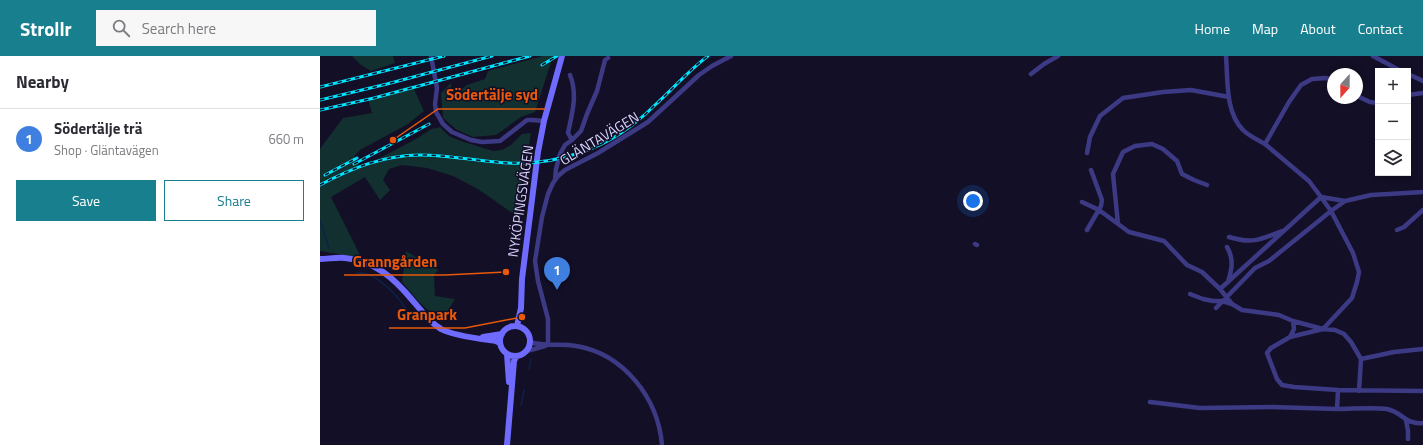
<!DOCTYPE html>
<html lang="en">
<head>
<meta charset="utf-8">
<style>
	body { margin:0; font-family:"Titillium Web",sans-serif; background:#f7f7f7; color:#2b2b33 }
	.controls { position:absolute; right:12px; top:12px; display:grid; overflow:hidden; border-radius:0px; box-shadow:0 2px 6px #0003 }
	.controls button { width:36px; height:36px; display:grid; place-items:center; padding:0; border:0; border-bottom:1px solid #e1e1e2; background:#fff; color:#2b2b33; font:20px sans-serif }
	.compass { position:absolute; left:1007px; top:12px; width:36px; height:36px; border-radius:50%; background:#fff; box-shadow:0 2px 6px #0003; rotate:201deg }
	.you { position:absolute; left:653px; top:145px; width:14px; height:14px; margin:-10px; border:3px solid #fff; border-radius:50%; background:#1a73e8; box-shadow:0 0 0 6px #1a73e833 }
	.badge { display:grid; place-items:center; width:26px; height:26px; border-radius:50%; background:#187f8f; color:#fff; font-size:13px; font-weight:700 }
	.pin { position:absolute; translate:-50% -33px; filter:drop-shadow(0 1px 2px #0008) }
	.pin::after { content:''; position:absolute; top:21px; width:14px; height:12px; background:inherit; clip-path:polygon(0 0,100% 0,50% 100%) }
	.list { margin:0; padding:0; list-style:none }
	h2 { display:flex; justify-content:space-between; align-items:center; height:52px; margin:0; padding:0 16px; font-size:17px }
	h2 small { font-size:13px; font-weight:400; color:#7c7c81 }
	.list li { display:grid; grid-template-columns:26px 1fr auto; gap:12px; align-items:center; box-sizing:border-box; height:60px; padding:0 16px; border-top:1px solid #e1e1e2 }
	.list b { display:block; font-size:15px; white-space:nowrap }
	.list p { margin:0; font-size:13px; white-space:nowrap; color:#7c7c81 }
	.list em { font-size:13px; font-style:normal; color:#7c7c81 }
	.actions { display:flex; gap:8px; padding:12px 16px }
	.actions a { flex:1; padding:9px 0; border:1px solid #187f8f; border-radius:0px; text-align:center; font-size:14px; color:#187f8f }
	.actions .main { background:#187f8f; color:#fff }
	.icon { flex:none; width:22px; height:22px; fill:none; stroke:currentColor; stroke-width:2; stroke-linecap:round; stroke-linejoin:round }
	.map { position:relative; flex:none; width:1103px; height:389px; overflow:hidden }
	header { display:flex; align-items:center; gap:24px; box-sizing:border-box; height:56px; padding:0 20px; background:#187f8f; color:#fff }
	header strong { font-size:19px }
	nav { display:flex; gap:22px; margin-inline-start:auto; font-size:14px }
	.search { width:280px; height:36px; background:#f7f7f7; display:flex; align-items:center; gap:10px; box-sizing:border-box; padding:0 14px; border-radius:0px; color:#7c7c81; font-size:15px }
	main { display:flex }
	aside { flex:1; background:#fff }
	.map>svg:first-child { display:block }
	.green { fill:#12302f }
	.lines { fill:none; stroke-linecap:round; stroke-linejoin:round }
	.stream { stroke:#0c2248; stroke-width:1.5 }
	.minor { stroke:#3d3a85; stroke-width:4.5 }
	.secondary { stroke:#6f6bff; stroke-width:6 }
	.rail-casing { stroke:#00e5ff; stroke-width:3 }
	.rail { stroke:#130f26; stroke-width:1.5; stroke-dasharray:4.5; stroke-linecap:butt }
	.labels { text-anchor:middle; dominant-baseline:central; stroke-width:3; stroke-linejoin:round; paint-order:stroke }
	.street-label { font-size:14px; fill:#d9d4ff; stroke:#130f26 }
	.leader { fill:none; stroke:#e8590c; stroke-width:1.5 }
	.callout-dot { fill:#e8590c; stroke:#130f26; stroke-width:1.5 }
	.callout-label { font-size:15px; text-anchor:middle; font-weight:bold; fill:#e8590c; stroke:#130f26; stroke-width:3; stroke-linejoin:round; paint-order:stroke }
</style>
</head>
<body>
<header>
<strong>Strollr</strong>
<div class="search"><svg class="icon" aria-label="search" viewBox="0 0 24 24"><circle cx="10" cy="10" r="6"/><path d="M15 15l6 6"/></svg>Search here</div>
<nav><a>Home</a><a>Map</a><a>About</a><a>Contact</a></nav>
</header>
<main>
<aside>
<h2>Nearby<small></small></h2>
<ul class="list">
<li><span class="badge" style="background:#3f7fe0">1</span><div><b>Södertälje trä</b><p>Shop · Gläntavägen</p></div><em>660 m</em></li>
</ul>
<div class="actions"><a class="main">Save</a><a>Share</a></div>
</aside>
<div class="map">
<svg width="1103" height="389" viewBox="0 0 1103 389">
	<rect width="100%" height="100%" fill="#130f26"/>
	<path class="green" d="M 32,0 L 73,0 L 75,7 L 51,15 L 41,9 Z
		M 223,0 L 233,0 L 215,56 L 201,61 L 176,79 L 153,81 L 137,74 L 123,62 L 121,37 L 131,27 L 131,33 L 138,36 L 147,29 L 165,23 L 168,15 Z
		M 92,29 L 104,55 L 88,68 L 40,94 L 34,100 L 41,112 L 96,83 L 113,72 L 114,73 L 120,71 L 129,80 L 138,84 L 173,95 L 182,94 L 191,89 L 202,78 L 211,77 L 205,113 L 200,169 L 195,159 L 158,133 L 133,120 L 107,112 L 82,109 L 69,113 L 63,124 L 70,134 L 60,144 L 45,121 L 11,141 L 40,199 L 36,201 L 0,195 L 0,93 L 23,62 L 52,57 L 48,43 Z
		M 86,195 L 118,214 L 114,219 L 115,240 L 135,243 L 121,266 L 99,246 L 82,226 Z"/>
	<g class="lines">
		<path class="stream" d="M 0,165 L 9,192
			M 37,217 C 58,215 83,245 91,262
			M 209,314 L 211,303
			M 201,349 L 204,334"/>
		<path class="minor" d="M 111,0 L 117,32 L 115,48 L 116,56 L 123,68 L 132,76 L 151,84 L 162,86 L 180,85 L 207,64 L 212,64 L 224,65
			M 906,0 C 908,24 905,56 923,74 C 929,80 938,84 945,88
			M 1053,0 L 1081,15
			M 711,18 L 724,8 L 738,0
			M 1088,18 L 1103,25
			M 250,19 C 258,39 252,57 248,77 L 252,84
			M 1088,39 L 1103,37
			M 1037,40 L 1050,46 L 1058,47
			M 767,97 L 770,81 L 780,60 L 803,42 L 843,36 L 871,34 L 909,41
			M 235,123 L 236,113 L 240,98 L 245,89 L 252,84 L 261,75 L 267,58 L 277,35 L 285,4 L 288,2
			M 1025,145 L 1001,141 L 1011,155 L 1033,197 L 1039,216 L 1037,226 L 1032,242 L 1003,273 L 970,281 L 951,292 L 947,297 L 957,323 L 962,329 L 974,331 L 1018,334 L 1103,335
			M 762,146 L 779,154 L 809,176 L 844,185 L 867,209 L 882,216 L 900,233 L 912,248
			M 798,168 L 793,118 L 803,96 L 815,90 L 832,88 L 843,93 L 857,105 L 862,118 L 874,124 L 887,129
			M 767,174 L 781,150 L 782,144 L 771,114
			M 1077,174 L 1084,171 L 1103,154
			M 909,181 C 932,188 940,184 962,175
			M 655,188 L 657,189
			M 907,191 C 914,203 912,213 908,226
			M 900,233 L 1001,141 L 989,125 L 945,88 L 969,46 L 981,29 L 992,23 L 1006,22 L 1013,24
			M 870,238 L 883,243 L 893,245 L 902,245 L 912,248 L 922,254 L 959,259 L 973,265 L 1003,273 L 1015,274 L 1024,278 L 1031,286 L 1041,303
			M 896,252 L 935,212 L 949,205 L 1011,155 L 1025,145 L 1051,139 L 1103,136
			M 970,281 L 974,273 L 973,265
			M 210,286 C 225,291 241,287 256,290 C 304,298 338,342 342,389
			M 228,289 L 228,263 L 218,225 L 215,205 L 222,161 L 228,138 L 233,127 L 238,120 L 245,114 L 278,97 L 328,66 L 379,19 L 392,10 L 411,0
			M 207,295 L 225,290
			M 1039,335 L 1041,303 L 1074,296 L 1103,293
			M 830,346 L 880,352 L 952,351 L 1017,353 L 1018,334
			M 1017,353 C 1032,353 1053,351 1067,353 C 1082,356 1086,369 1103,367
			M 1086,364 L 1088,375 L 1088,383"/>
		<path class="secondary" d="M 0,203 C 8,203 17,201 25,202 C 55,205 74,222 93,245 C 101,254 110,267 121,273 C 133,280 162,283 176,285 L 180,287
			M180 285a15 15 0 1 1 30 0a15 15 0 1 1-30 0Z
			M 197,270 L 201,252 L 202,223 L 218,96 L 224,65 L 242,0
			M 163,281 L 182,278
			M 187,298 L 189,326
			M 187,389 L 194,305 L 196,301"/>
		<defs>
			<path id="rail" d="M 222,9 L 237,0
				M 0,31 L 124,0
				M 0,44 L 67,28 L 172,0
				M 0,54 L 54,42 L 210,0
				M 34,108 L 109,68
				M 5,119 L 37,102
				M 0,129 C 32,112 64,99 100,99 C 126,99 150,104 176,106 C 204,109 234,106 262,96 C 290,87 314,70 335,49 C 353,33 369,14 388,0"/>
		</defs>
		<use href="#rail" class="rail-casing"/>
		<use href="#rail" class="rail"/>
	</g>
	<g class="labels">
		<g class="street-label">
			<text transform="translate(279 82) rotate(-31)">GLÄNTAVÄGEN</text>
			<text transform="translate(200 145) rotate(-82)">NYKÖPINGSVÄGEN</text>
		</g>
	</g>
	<path class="leader" d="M73 84L118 53H226M186 216L125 219H24M202 261L145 272H69"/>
	<g class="callout-dot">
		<circle cx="73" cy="84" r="4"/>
		<circle cx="186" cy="216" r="4"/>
		<circle cx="202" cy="261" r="4"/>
	</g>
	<g class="callout-label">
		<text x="172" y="44">Södertälje syd</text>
		<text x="75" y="211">Granngården</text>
		<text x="107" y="264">Granpark</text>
	</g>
</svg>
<div class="controls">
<button>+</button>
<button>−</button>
<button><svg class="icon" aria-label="layers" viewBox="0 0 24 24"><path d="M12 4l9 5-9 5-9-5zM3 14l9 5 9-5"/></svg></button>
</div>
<svg class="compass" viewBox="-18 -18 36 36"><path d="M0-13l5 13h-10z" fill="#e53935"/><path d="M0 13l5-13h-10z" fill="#7c7c81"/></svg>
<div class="you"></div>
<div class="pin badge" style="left:237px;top:234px;background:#3f7fe0">1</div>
</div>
</main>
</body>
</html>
